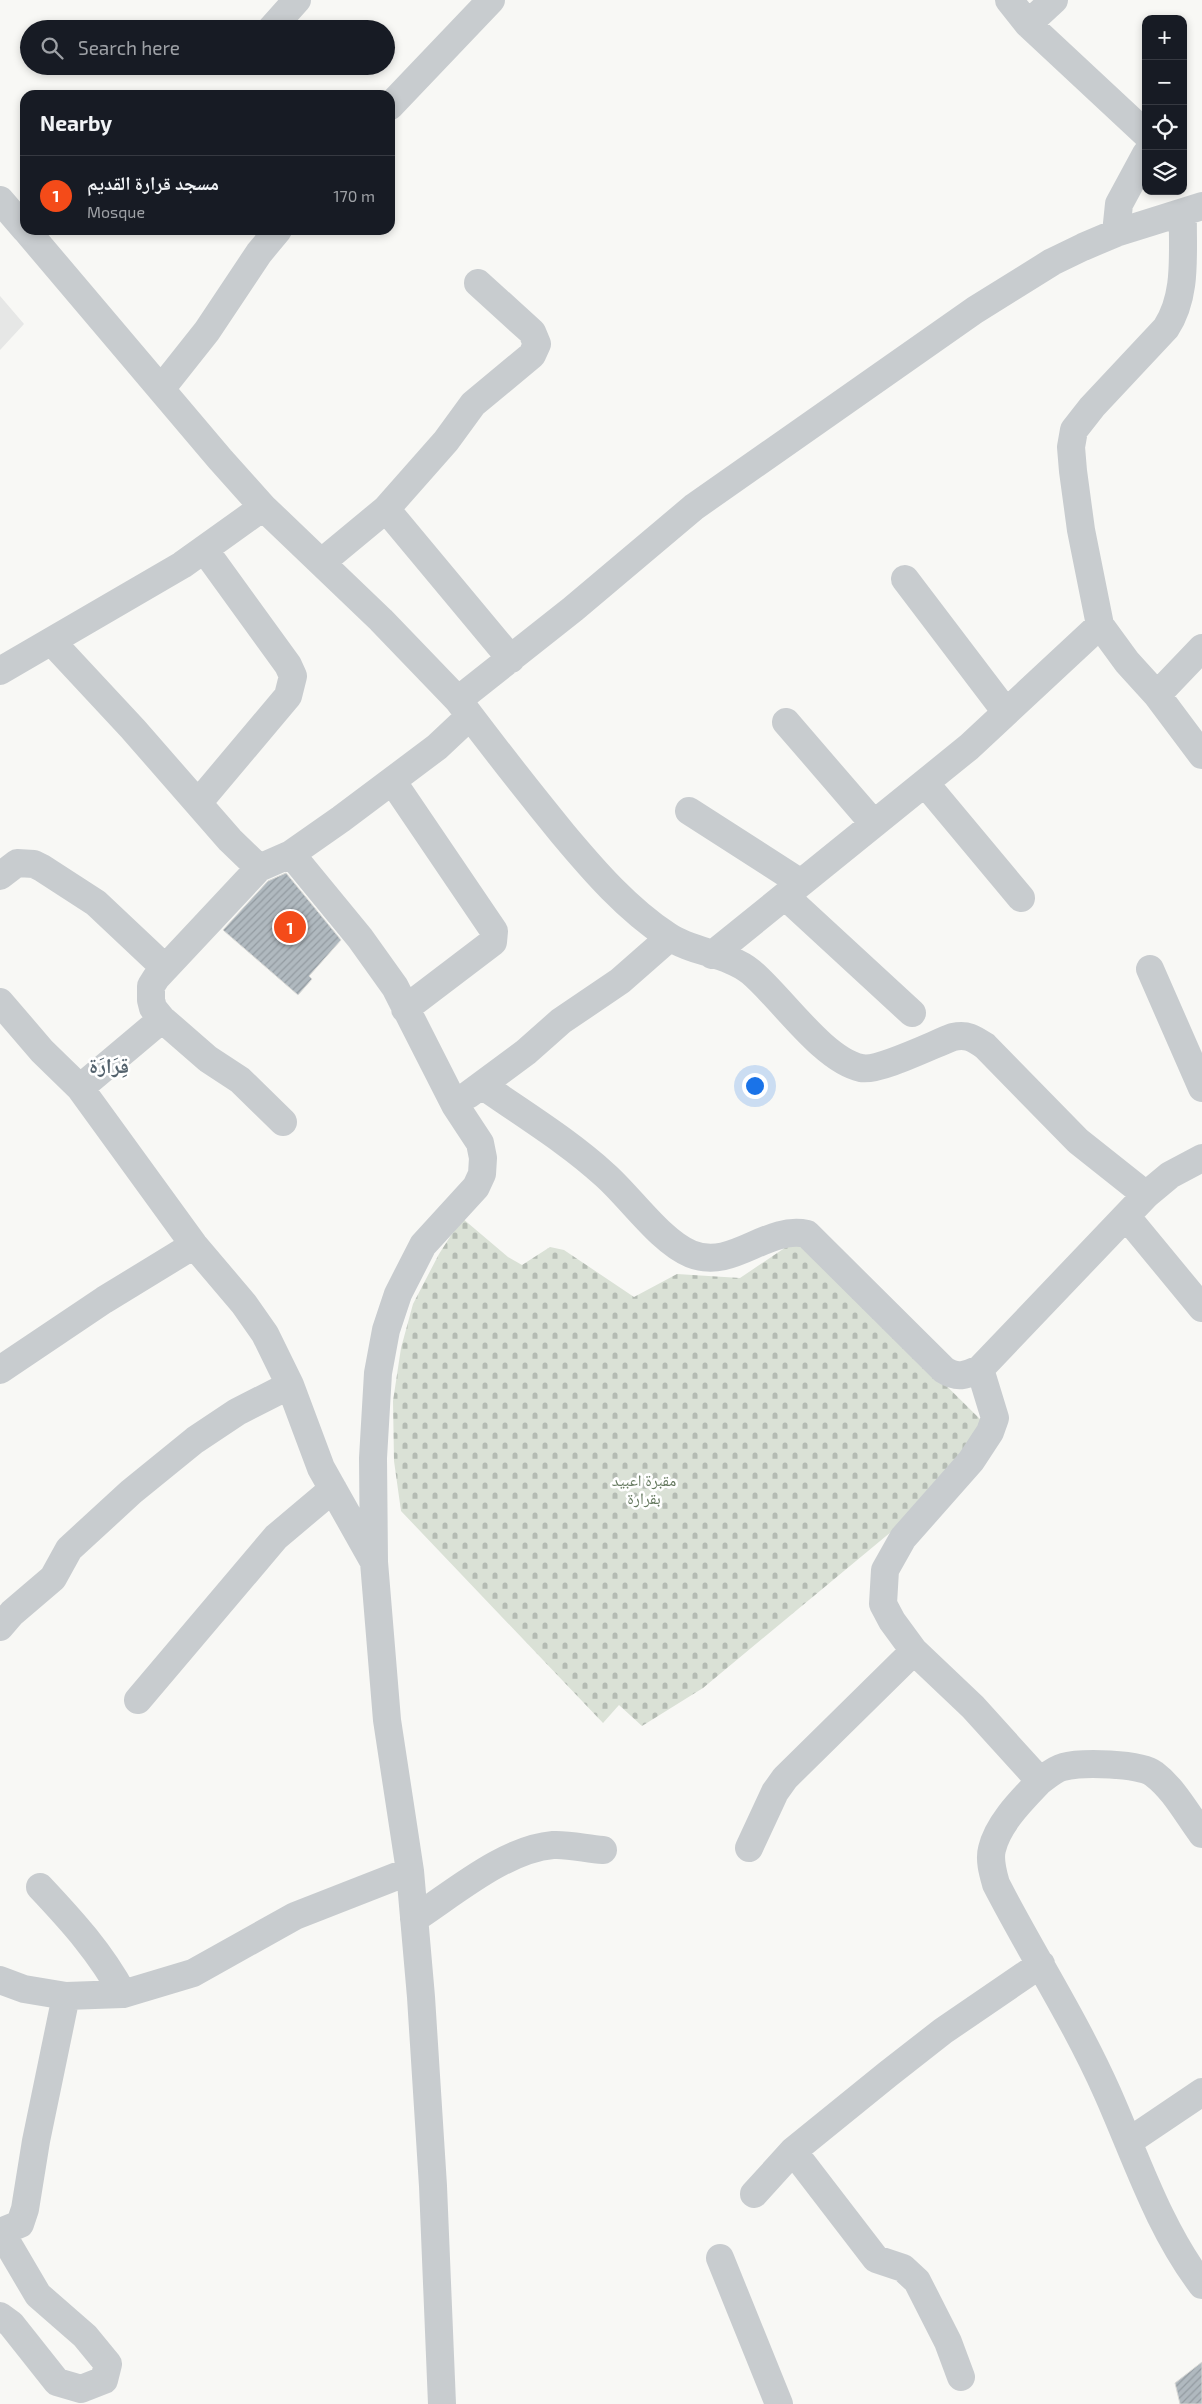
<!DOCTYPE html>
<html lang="en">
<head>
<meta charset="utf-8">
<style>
	body { margin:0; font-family:"Exo 2","Noto Naskh Arabic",sans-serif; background:#20242c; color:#f1f3f6 }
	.controls { position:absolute; right:15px; top:15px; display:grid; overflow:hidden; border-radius:10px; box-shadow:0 2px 8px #0003 }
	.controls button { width:45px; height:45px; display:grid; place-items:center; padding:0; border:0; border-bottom:1px solid #363941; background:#171b24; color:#f1f3f6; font:25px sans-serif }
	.you { position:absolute; left:754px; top:1085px; width:18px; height:18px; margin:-12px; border:4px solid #fff; border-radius:50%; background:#1a73e8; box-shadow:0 0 0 8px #1a73e833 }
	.badge { display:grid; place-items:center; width:32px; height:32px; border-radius:50%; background:#f44b19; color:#fff; font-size:16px; font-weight:700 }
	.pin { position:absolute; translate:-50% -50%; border:2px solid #fff; box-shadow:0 1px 5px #0006 }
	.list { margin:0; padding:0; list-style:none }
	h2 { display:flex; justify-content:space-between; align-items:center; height:65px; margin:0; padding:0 20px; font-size:21px }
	h2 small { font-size:16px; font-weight:400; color:#9ea1a6 }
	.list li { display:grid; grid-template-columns:32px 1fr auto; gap:15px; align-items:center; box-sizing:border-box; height:80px; padding:0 20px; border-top:1px solid #363941 }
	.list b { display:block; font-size:19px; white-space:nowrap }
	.list p { margin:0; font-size:16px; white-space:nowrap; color:#9ea1a6 }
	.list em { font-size:16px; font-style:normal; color:#9ea1a6 }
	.icon { flex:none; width:28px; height:28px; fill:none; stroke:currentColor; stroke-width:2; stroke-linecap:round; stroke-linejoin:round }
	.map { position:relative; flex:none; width:1202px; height:2404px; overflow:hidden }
	.search { position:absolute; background:#171b24; box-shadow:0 2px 8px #0003; left:20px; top:20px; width:375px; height:55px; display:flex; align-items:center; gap:12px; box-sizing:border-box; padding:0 18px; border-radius:28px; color:#9ea1a6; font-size:19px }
	.panel { position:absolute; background:#171b24; box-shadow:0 2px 8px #0003; left:20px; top:90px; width:375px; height:145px; border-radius:15px }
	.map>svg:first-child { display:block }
	.built { fill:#e6e7e6 }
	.cemetery { fill:url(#cemetery-stones) }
	.building { fill:url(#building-hatch); stroke:#dadad7 }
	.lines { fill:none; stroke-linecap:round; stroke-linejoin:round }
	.minor { stroke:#c8cccf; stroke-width:28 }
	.labels { text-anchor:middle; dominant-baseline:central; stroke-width:5; stroke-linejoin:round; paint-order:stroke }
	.park-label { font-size:16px; fill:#667a60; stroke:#fff }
	.district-label { font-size:21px; font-weight:bold; fill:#53626d; stroke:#fff }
</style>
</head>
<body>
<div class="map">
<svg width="1202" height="2404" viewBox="0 0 1202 2404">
	<defs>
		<pattern id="cemetery-stones" width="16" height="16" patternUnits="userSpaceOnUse" patternTransform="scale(1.25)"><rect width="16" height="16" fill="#dae1d6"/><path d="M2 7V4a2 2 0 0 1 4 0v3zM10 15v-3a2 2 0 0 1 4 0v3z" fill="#b4bbb3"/></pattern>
		<pattern id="building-hatch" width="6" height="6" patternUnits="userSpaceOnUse" patternTransform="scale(1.25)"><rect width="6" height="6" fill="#b0b9bf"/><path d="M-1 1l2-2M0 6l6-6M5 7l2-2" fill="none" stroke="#939ba1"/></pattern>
	</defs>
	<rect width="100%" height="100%" fill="#f8f8f5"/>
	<path class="built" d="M 0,296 L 24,324 L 0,350 Z"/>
	<path class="cemetery" d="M 462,1218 L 508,1257 L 522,1265 L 550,1247 L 564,1250 L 634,1297 L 677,1274 L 740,1278 L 798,1239 L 986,1425 L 903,1522 L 703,1688 L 642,1726 L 619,1705 L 603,1723 L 401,1511 L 394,1461 L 393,1401 L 401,1348 L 413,1304 L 439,1254 Z"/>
	<path class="building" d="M 286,873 L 341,940 L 309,976 L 312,979 L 298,995 L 223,930 L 268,881 Z
		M 1202,2362 L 1202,2404 L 1180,2404 L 1175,2383 Z"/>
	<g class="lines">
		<path class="minor" d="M 1009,0 L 1028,24 L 1146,134
			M 1028,24 L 1054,0
			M 271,29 L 297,0
			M 390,106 L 491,0
			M 0,200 L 25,229
			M 1183,213 C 1182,252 1188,295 1166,328 L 1092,407 L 1074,430 L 1071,447 L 1073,471 L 1081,530 L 1100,625 L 1127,662 L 1157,695 L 1202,755
			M 26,230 L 220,459 L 263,507 L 381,620 L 458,700 L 573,609 L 694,507 L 975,310 L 1052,262 L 1083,247 L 1116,233 L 1202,206
			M 1116,233 L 1119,204 L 1146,154
			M 161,389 L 207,331 L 259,253 L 278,230
			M 386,509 L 511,659
			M 322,562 L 386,509 L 446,441 L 473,404 L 532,355 L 537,344 L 532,332 L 478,283
			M 905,579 L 1006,712
			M 52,642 L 133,729 L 230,840 L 259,868
			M 0,671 L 182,565 L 263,507
			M 1157,695 L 1202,648
			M 458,700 C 492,745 527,790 563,834 C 594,871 627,909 668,936 C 693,953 728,953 751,972 C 781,997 823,1060 861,1068 C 878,1072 934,1044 953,1037 C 967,1034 973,1038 985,1046 L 1078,1141 L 1146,1195
			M 786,722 L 874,824
			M 393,782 L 494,931 L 493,942 L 405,1009
			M 925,783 L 1021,898
			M 198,803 L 288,696 L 293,676 L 288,665 L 204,549
			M 689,811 L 801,883
			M 291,854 L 360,938 L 395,987 L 455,1105 L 480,1143 L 483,1158 L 482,1174 L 476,1187 L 423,1245 L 398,1294 L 386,1330 L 378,1373 L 373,1458 L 374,1562 L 387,1720 L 410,1871 L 421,1997 L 433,2186 L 442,2404
			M 0,876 L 17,863 L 34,864 L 42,868 L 96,903 L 165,968
			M 785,896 L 912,1013
			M 712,955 L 969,747 L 1100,625
			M 1150,969 L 1202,1088
			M 0,1002 L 42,1051 L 80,1088 L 194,1245 L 244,1304 L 265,1334 L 290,1385 L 321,1468 L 374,1562
			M 482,1085 C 523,1114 568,1141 605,1175 C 630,1197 661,1242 691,1254 C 733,1271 766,1225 807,1234 L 944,1370 C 958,1379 966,1375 980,1369 L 1146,1195 L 1170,1175 L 1202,1158
			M 80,1088 L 162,1019
			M 468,1095 L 526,1052 L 561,1021 L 620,981 L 669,938
			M 283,1122 L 240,1080 L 208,1059 L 162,1019 L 153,1008 L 151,1000 L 151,986 L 156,978 L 259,868 L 291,854 L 341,819 L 437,747 L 470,716
			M 1126,1216 L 1202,1308
			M 980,1369 L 995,1418 L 990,1432 L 971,1461 L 903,1538 L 885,1570 L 883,1604 L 892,1621 L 914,1651 L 973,1707 L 1040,1781 C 1047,1776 1055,1769 1063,1767 C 1081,1762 1140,1763 1154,1774 C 1174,1789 1187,1814 1202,1834
			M 0,1370 L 104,1300 L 194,1245
			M 0,1627 L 12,1613 L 53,1578 L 69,1549 L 131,1492 L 195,1440 L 237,1412 L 290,1385
			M 138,1700 L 276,1537 L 333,1489
			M 1040,1781 C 1023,1799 998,1823 992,1849 C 989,1860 993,1873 996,1884 C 1032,1954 1075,2020 1107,2092 C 1136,2157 1158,2227 1202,2285
			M 749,1848 L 775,1792 L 785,1778 L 914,1651
			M 40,1887 C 72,1921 101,1953 123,1994
			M 414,1919 C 454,1893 505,1849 553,1845 C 569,1844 587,1849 603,1850
			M 0,1980 L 24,1989 L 66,1996 L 123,1994 L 193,1973 L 295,1916 L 410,1871
			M 1128,2142 L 1202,2092
			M 793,2151 L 876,2259 L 903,2268 L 917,2281 L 948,2342 L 961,2377
			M 754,2194 L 793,2151 L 888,2074 L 943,2031 L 1041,1964
			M 0,2232 L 20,2224 L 25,2209 L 36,2141 L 66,1996
			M 720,2258 L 779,2404
			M 0,2316 L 11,2324 L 57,2382 L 81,2389 L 104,2380 L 108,2364 L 85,2336 L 38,2295 L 1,2232"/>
	</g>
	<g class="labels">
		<g class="park-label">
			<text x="644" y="1479">مقبرة اعبيد<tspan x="644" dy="18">بقرارة</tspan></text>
		</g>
		<g class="district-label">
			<text x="109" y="1064">قِرَارَة</text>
		</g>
	</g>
</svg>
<div class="controls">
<button>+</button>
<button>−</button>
<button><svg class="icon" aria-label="locate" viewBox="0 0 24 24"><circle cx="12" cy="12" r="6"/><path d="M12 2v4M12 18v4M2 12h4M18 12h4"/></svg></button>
<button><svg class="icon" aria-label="layers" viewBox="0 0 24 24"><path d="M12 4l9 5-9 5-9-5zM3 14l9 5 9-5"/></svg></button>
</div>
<div class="you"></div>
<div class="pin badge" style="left:290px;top:927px">1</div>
<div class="search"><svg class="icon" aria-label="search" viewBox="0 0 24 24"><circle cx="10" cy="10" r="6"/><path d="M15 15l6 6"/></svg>Search here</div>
<section class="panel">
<h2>Nearby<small></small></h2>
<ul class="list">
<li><span class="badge">1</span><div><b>مسجد قرارة القديم</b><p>Mosque</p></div><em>170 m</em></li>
</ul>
</section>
</div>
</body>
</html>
